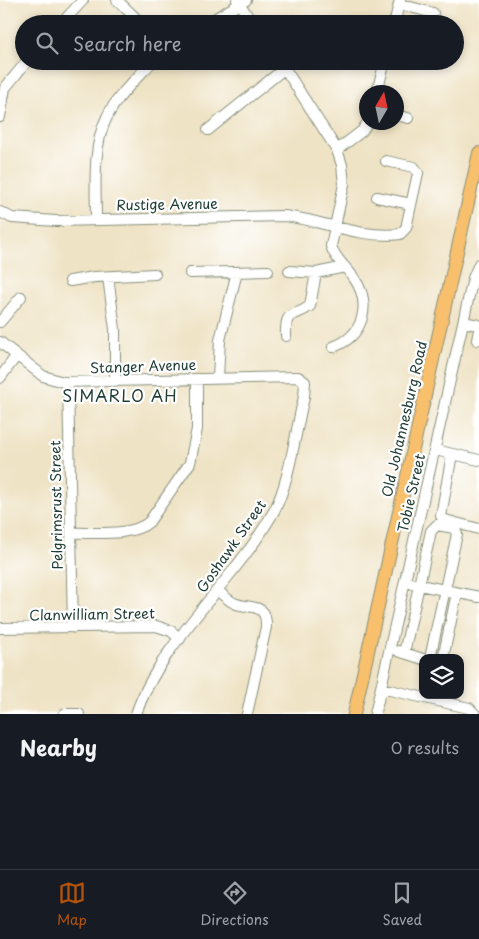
<!DOCTYPE html>
<html lang="en">
<head>
<meta charset="utf-8">
<style>
	body { margin:0; font-family:"Playpen Sans",sans-serif; background:#20242c; color:#f1f3f6 }
	.controls { position:absolute; right:15px; bottom:15px; display:grid; overflow:hidden; border-radius:10px; box-shadow:0 2px 8px #0003 }
	.controls button { width:45px; height:45px; display:grid; place-items:center; padding:0; border:0; border-bottom:1px solid #363941; background:#171b24; color:#f1f3f6; font:25px sans-serif }
	.compass { position:absolute; left:359px; top:85px; width:45px; height:45px; border-radius:50%; background:#171b24; box-shadow:0 2px 8px #0003; rotate:9deg }
	.list { margin:0; padding:0; list-style:none }
	h2 { display:flex; justify-content:space-between; align-items:center; height:65px; margin:0; padding:0 20px; font-size:21px }
	h2 small { font-size:16px; font-weight:400; color:#9ea1a6 }
	.icon { flex:none; width:28px; height:28px; fill:none; stroke:currentColor; stroke-width:2; stroke-linecap:round; stroke-linejoin:round }
	.map { position:relative; flex:none; width:479px; height:714px; overflow:hidden }
	.search { position:absolute; background:#171b24; box-shadow:0 2px 8px #0003; left:15px; right:15px; top:15px; height:55px; display:flex; align-items:center; gap:12px; box-sizing:border-box; padding:0 18px; border-radius:28px; color:#9ea1a6; font-size:19px }
	.sheet { height:155px; background:#171b24 }
	nav { display:flex; justify-content:space-around; align-items:center; box-sizing:border-box; height:70px; border-top:1px solid #363941; background:#171b24; font-size:14px; color:#9ea1a6 }
	nav a { display:grid; justify-items:center; gap:2px }
	nav .on { color:#b45309 }
	.map>svg:first-child { display:block }
	.lines { fill:none; stroke-linecap:round; stroke-linejoin:round }
	.minor-casing { stroke:#87907c; stroke-width:12 }
	.major-casing { stroke:#87907c; stroke-width:14 }
	.minor { stroke:#fff; stroke-width:10 }
	.major { stroke:#f8bf6c; stroke-width:12 }
	.labels { text-anchor:middle; dominant-baseline:central; stroke-width:4.5; stroke-linejoin:round; paint-order:stroke }
	.street-label { font-size:14px; fill:#1f3d34; stroke:#fff }
	.quarter-label { font-size:16px; letter-spacing:1px; fill:#1f3d34; stroke:#fff }
</style>
</head>
<body>
<div class="map">
<svg width="479" height="714" viewBox="0 0 479 714">
	<rect width="100%" height="100%" fill="#fff"/>
	<filter id="ink" filterUnits="userSpaceOnUse"><feTurbulence type="fractalNoise" baseFrequency=".02" numOctaves="2"/><feDisplacementMap in="SourceGraphic" scale="10" xChannelSelector="R" yChannelSelector="G"/><feConvolveMatrix kernelMatrix="1 2 1 2 8 2 1 2 1" color-interpolation-filters="sRGB"/></filter>
	<filter id="wash" filterUnits="userSpaceOnUse"><feTurbulence type="fractalNoise" baseFrequency=".0096" numOctaves="4" result="noise"/><feDisplacementMap in="SourceGraphic" scale="20" xChannelSelector="R" yChannelSelector="G"/><feGaussianBlur stdDeviation="1.12" result="paint"/><feColorMatrix in="noise" values="0 0 0 0 0 0 0 0 0 0 0 0 0 0 0 0 0 1.4 0 .05"/><feComposite in="paint" operator="in"/></filter>
	<g filter="url(#wash)">
		<rect width="100%" height="100%" fill="#efe3c5"/>
	</g>
	<g filter="url(#ink)">
		<g class="lines">
			<defs>
				<path id="minor" d="M 117,0 L 142,24
					M 237,0 L 253,24
					M 399,4 L 433,13
					M 61,24 L 83,0
					M 206,24 L 246,0
					M 394,24 L 400,0
					M 280,61 L 337,150 L 342,165 L 344,184 L 331,246 C 335,259 346,267 354,278 C 372,304 364,336 333,347
					M 377,92 L 385,61
					M 396,115 L 408,118
					M 0,117 L 5,88 L 27,61
					M 208,130 L 285,68
					M 337,150 L 362,131 L 368,122
					M 377,197 L 411,204
					M 0,212 L 12,218 L 56,221 L 284,216 C 323,220 360,239 400,234 L 406,228 L 418,173 L 414,167 L 386,161
					M 96,219 C 96,188 92,146 107,117 C 117,96 137,78 153,61
					M 289,271 L 316,273 L 345,267
					M 190,273 L 268,271
					M 108,277 L 115,329 L 115,381
					M 70,281 L 94,277 L 155,274
					M 0,322 L 21,297
					M 468,323 L 479,325
					M 286,336 C 285,308 293,319 310,306 L 316,273
					M 477,340 L 479,330
					M 0,342 L 43,376 L 63,382 L 298,377 L 305,382 L 304,397 C 296,429 289,484 274,511 C 237,579 160,642 136,714
					M 0,378 L 17,355
					M 218,378 L 220,340 L 237,272
					M 68,382 L 73,628
					M 435,450 L 479,460
					M 452,454 L 441,516 L 445,520 L 479,529
					M 71,533 C 92,532 132,537 149,522 L 190,463 L 197,429 L 197,379
					M 405,582 L 479,597
					M 218,591 C 223,595 228,600 234,603 C 250,610 267,601 266,627 L 247,714
					M 0,628 L 156,626 L 171,631 L 180,639
					M 398,651 L 423,659
					M 404,653 L 431,531 L 437,525 L 454,528 L 457,534 L 430,658
					M 443,658 L 457,593
					M 381,688 L 469,708 L 475,714
					M 64,714 L 79,714
					M 375,714 L 473,278 L 479,264"/>
				<path id="major" d="M 354,714 L 479,153"/>
			</defs>
			<use href="#minor" class="minor-casing"/>
			<use href="#major" class="major-casing"/>
			<use href="#minor" class="minor"/>
			<use href="#major" class="major"/>
		</g>
	</g>
	<g class="labels">
		<g class="street-label">
			<text transform="translate(167 204) rotate(-1)">Rustige Avenue</text>
			<text transform="translate(143 366) rotate(-2)">Stanger Avenue</text>
			<text transform="translate(404 419) rotate(-77)">Old Johannesburg Road</text>
			<text transform="translate(411 493) rotate(-77)">Tobie Street</text>
			<text transform="translate(56 505) rotate(-91)">Pelgrimsrust Street</text>
			<text transform="translate(231 546) rotate(-55)">Goshawk Street</text>
			<text transform="translate(92 614) rotate(-1)">Clanwilliam Street</text>
		</g>
		<g class="quarter-label">
			<text x="120" y="395">SIMARLO AH</text>
		</g>
	</g>
</svg>
<div class="controls">
<button><svg class="icon" aria-label="layers" viewBox="0 0 24 24"><path d="M12 4l9 5-9 5-9-5zM3 14l9 5 9-5"/></svg></button>
</div>
<svg class="compass" viewBox="-18 -18 36 36"><path d="M0-13l5 13h-10z" fill="#e53935"/><path d="M0 13l5-13h-10z" fill="#9ea1a6"/></svg>
<div class="search"><svg class="icon" aria-label="search" viewBox="0 0 24 24"><circle cx="10" cy="10" r="6"/><path d="M15 15l6 6"/></svg>Search here</div>
</div>
<section class="sheet">
<h2>Nearby<small>0 results</small></h2>
<ul class="list">
</ul>
</section>
<nav>
<a class="on"><svg class="icon" aria-label="map" viewBox="0 0 24 24"><path d="M3 6l6-2 6 2 6-2v14l-6 2-6-2-6 2zM9 4v14M15 6v14"/></svg>Map</a>
<a><svg class="icon" aria-label="directions" viewBox="0 0 24 24"><path d="M12 3l9 9-9 9-9-9zM9 14v-3h6M13 9l2 2-2 2"/></svg>Directions</a>
<a><svg class="icon" aria-label="saved" viewBox="0 0 24 24"><path d="M7 4h10v16l-5-4-5 4z"/></svg>Saved</a>
</nav>
</body>
</html>
